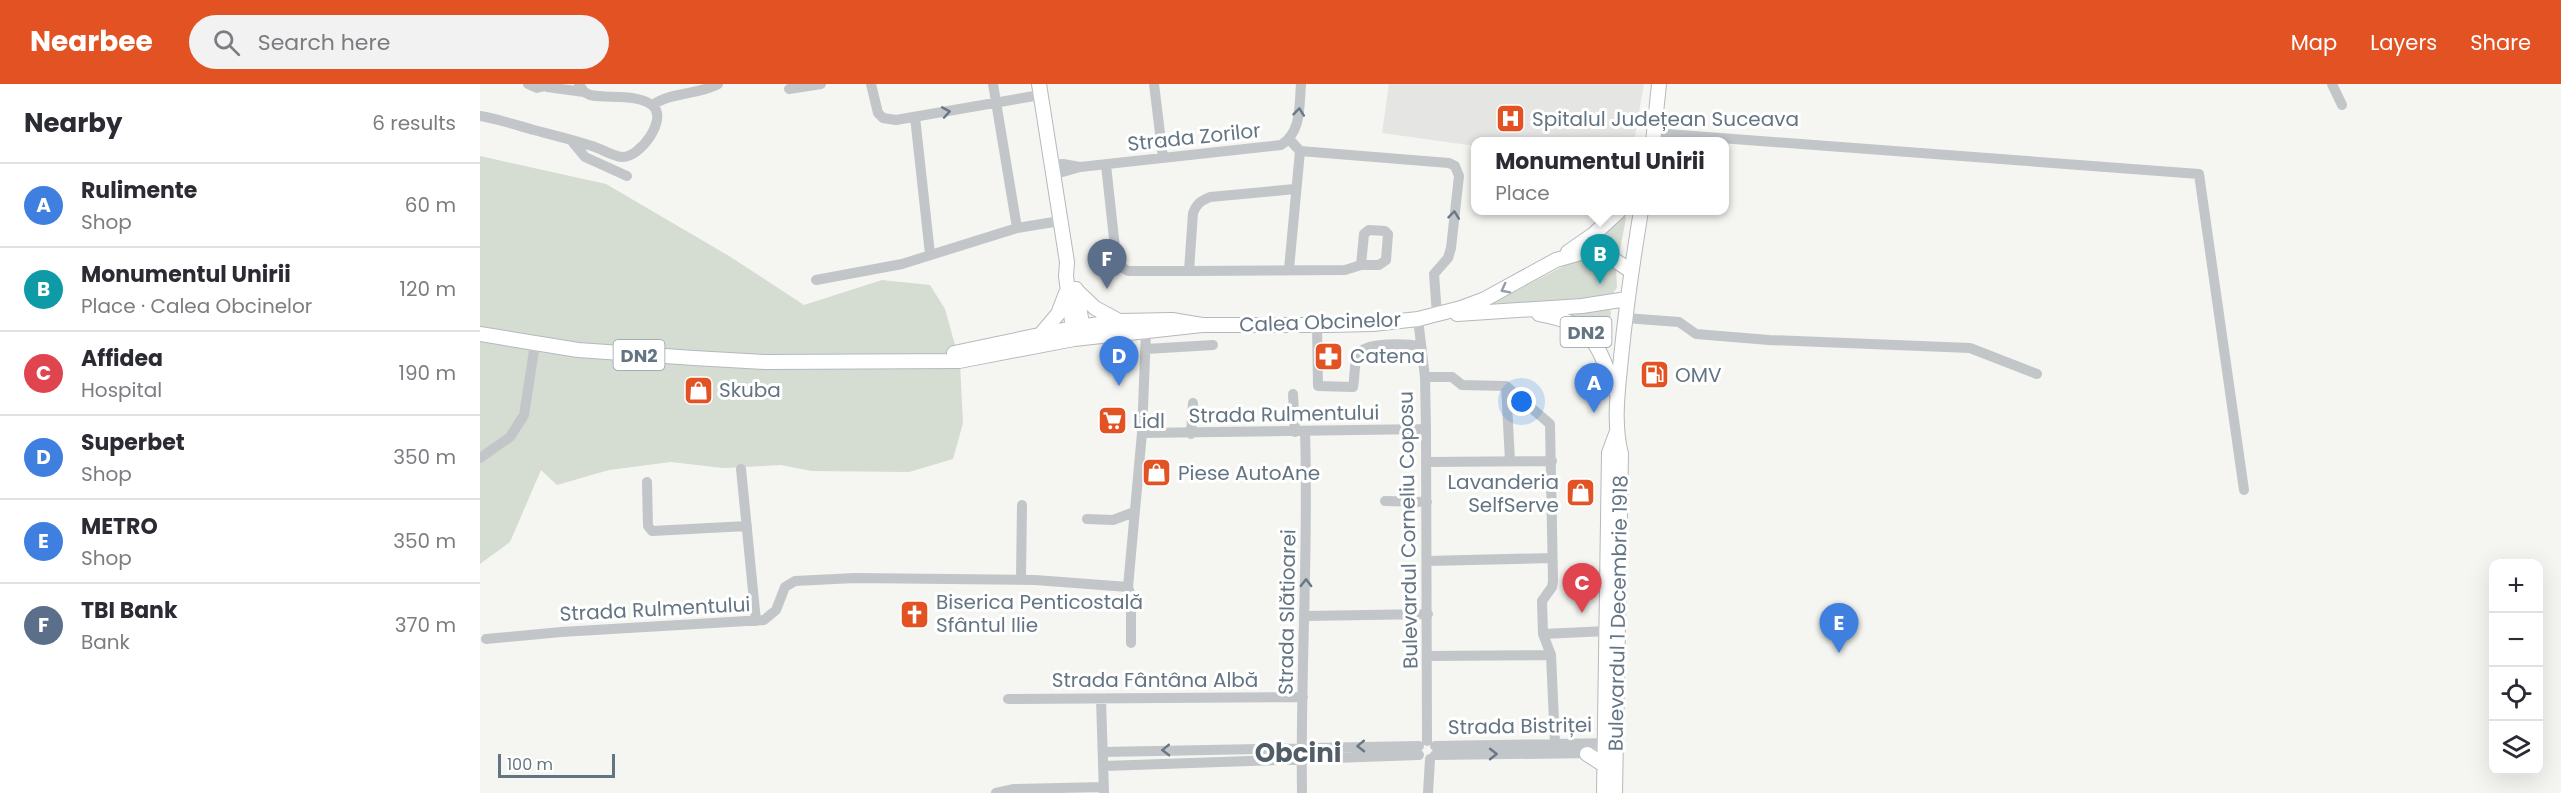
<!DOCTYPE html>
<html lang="en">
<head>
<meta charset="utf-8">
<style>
	body { margin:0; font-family:Poppins,sans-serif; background:#f2f2f3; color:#2b2b33 }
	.controls { position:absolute; right:18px; bottom:18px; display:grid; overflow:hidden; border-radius:12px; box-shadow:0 6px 24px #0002 }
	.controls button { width:54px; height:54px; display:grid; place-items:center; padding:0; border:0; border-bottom:2px solid #e1e1e2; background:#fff; color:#2b2b33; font:30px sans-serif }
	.scale { position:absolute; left:18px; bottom:15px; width:117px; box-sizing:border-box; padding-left:6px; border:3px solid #637482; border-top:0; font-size:16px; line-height:21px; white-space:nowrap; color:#637482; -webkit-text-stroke:4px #fff; paint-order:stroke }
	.you { position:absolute; left:1042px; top:318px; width:21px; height:21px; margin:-15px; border:4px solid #fff; border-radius:50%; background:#1a73e8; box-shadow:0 0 0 9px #1a73e833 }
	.badge { display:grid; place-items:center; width:39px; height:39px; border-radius:50%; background:#e35222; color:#fff; font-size:20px; font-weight:700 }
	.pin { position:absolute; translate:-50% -50px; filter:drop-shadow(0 2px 3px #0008) }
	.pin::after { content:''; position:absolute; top:32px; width:21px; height:18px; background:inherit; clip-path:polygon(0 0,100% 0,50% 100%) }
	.popup { position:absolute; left:991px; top:53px; width:258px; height:78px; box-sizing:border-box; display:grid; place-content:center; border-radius:12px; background:#fff; filter:drop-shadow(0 2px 4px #0005); font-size:20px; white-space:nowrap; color:#7c7c81 }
	.popup b { font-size:22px; color:#2b2b33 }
	.popup::after { content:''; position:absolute; left:50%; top:100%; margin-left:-12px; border:12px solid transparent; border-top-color:#fff }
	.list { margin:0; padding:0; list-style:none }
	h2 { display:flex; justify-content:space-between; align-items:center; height:78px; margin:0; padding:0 24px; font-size:26px }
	h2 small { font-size:20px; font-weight:400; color:#7c7c81 }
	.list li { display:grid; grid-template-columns:39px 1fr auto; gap:18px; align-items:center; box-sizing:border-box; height:84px; padding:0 24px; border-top:2px solid #e1e1e2 }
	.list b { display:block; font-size:22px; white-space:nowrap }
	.list p { margin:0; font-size:20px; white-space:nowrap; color:#7c7c81 }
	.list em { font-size:20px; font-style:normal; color:#7c7c81 }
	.icon { flex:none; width:33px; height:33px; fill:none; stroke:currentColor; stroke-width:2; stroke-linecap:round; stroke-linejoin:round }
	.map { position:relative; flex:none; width:2081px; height:709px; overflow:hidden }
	header { display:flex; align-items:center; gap:36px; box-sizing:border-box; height:84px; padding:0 30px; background:#e35222; color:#fff }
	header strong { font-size:28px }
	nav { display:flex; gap:33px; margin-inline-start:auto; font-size:21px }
	.search { width:420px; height:54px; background:#f2f2f3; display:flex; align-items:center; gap:15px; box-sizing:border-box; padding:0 21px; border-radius:33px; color:#7c7c81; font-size:22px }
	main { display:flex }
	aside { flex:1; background:#fff }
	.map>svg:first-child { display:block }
	.built { fill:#e5e6e4 }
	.green { fill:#d5dcd2 }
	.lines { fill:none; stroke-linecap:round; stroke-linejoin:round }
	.major-casing { stroke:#b5b9bd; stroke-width:16 }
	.minor { stroke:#c2c6c9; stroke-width:10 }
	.major { stroke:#fff; stroke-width:14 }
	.oneway { stroke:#687886 }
	.oneway2 { stroke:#929ea8 }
	.labels { text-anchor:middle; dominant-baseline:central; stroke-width:6; stroke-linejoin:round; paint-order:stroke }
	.shield { fill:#fff; stroke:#929ea8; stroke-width:1.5 }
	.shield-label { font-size:18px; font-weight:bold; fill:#637482 }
	.poi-label { font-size:20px; fill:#637482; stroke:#fff; text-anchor:start }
	.street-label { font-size:20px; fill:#637482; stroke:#fff }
	.district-label { font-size:26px; font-weight:bold; fill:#515d67; stroke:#fff }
</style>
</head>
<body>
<header>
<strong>Nearbee</strong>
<div class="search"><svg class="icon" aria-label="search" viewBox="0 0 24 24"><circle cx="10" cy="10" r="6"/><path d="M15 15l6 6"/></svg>Search here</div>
<nav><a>Map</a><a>Layers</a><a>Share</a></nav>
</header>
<main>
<aside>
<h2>Nearby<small>6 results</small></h2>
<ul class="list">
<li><span class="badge" style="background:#3f7fe0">A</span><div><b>Rulimente</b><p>Shop</p></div><em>60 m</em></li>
<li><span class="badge" style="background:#0f9aa8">B</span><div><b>Monumentul Unirii</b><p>Place · Calea Obcinelor</p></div><em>120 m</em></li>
<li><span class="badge" style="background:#e0444e">C</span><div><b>Affidea</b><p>Hospital</p></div><em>190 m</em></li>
<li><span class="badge" style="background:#3f7fe0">D</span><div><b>Superbet</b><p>Shop</p></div><em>350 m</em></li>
<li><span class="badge" style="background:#3f7fe0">E</span><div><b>METRO</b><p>Shop</p></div><em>350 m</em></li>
<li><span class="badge" style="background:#5c6f8a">F</span><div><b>TBI Bank</b><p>Bank</p></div><em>370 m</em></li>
</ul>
</aside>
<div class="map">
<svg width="2081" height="709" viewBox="0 0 2081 709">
	<rect width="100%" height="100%" fill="#f5f5f1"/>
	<path class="built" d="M 909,0 L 1164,0 L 1154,57 L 996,58 L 995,62 L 902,49 Z"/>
	<path class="green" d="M 0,72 L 126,100 L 249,172 L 324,221 L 402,196 L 450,201 L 465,225 L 480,279 L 483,339 L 473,375 L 429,388 L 332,387 L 301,381 L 243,384 L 191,378 L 129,386 L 77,401 L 61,386 L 30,458 L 0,480 Z
		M 1142,130 L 1146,134 L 1139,171 L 1107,162 Z
		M 1105,171 L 1119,172 L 1136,184 L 1137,203 L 1131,213 L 999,226 Z
		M 1128,223 L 1131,228 L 1126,269 L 1066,228 Z"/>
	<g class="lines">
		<defs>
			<path id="major" d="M 559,0 L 587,178 L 586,192 L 594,253
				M 1173,58 L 1179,0
				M 1088,168 L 1114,150 L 1139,127
				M 596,205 L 604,251
				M 596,206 L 615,224 L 639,237
				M 977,230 L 1102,222 L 1147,215
				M 1059,230 C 1114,239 1117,260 1136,308
				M 0,250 L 98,266 L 214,274 L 286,278 L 479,277 L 594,255 L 722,241
				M 561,250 L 578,230 L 586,209
				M 474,269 L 593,244 L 639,237 L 692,236 L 722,241 L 848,241 L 893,240 L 938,235 L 981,224 L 1005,215 L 1076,176 L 1104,168 L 1127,171 L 1151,187
				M 1107,670 L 1124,681
				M 1124,709 L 1129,369 L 1136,350
				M 1135,709 L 1141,370 C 1133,338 1138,306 1141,274 C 1146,224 1153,175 1161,127"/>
		</defs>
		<use href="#major" class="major-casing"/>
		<path class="minor" d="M 48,0 L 57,4 L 73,0
			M 391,0 L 398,29 L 403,34 L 416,36 L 560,11
			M 513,0 L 537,144 L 580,137
			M 674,0 L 683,74
			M 1852,0 L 1862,21
			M 67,3 L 104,8
			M 309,5 L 341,0
			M 173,21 C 190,8 218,11 238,0
			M 0,32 C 18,35 36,41 54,46 C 73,51 93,56 112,62 C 122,65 132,72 142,73 C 160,74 188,35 173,22 C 158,9 128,15 110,11 L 104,8 L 99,0
			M 435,33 L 450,170
			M 1174,49 L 1719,90 L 1764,406
			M 809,55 L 820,67 L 969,79 L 975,82 L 979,92 L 971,164 L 968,174 L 954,190 L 957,231
			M 91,56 L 105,73 L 147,92
			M 571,81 L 583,80 L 600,83
			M 626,81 L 636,173 L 643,184 L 648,187 L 709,187
			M 572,91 L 600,83 L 801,61 C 822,48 819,22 821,0
			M 815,105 L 730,113 C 721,117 717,119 713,129 L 709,187 L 865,186 L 881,181 L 899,181 L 906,176 L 908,150 L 905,147 L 889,146 L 884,150 L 881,181
			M 809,185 L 820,67
			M 336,196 L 422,180 L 537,144
			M 1145,234 L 1199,238 L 1216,250 L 1289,256 L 1490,264 L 1557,290
			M 938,235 L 945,293 L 946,345 L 947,657
			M 837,241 L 838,302 L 873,303 C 875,293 874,278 878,270 C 885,257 929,260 941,262
			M 666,265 L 733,261
			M 945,293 L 972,293 L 982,301 L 1026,302 L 1070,340 L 1073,497 L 1072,503 L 1062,517 L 1063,550 L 1071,571 L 1075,659
			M 1026,302 L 1030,377
			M 813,310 L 815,348
			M 662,349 L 946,345
			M 711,350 L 713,319
			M 0,374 L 30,353 L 44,331 L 55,260
			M 947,378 L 1072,377
			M 261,385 L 276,537
			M 167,398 L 168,442 L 172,447 L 267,442
			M 905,417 L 947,418
			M 607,435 L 633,436 L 654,428
			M 947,477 L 1072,474
			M 541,496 L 542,421
			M 825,532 L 948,530
			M 1063,550 L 1127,547
			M 6,555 L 81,548 L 284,536 L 296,526 L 305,503 L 315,497 L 375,494 L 555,496 L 648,503
			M 651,559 L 651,513 L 648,503 L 662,349 L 666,247
			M 948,572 L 1071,571
			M 528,615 L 823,613
			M 621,615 L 624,709
			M 955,662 L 1132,659
			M 623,668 L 939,662
			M 955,671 L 1114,669
			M 624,682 L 939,671
			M 516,709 L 534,705 L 624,703
			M 822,709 C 820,588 829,468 825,348
			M 948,709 L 950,675"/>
		<use href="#major" class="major"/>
	</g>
	<defs><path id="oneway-chevron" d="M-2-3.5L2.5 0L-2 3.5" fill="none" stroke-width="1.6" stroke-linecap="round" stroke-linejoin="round" transform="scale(1.5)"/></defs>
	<g class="oneway">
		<use href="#oneway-chevron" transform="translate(466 28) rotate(-10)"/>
		<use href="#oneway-chevron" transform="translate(819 28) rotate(-84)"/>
		<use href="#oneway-chevron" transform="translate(974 131) rotate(-84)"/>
		<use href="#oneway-chevron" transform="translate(826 499) rotate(-89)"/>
		<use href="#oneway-chevron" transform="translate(881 662) rotate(179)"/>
		<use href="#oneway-chevron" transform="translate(686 666) rotate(179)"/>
		<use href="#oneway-chevron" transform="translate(1013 670)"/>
	</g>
	<use class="oneway2" href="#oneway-chevron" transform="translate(1025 205) rotate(153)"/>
	<defs>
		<symbol id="hospital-square" viewBox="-11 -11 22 22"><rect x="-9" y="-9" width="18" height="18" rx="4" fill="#e35222" stroke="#fff"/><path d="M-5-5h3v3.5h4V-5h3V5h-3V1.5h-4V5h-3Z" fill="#fff"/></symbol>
		<symbol id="pharmacy-square" viewBox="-11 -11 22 22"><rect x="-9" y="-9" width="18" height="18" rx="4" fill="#e35222" stroke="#fff"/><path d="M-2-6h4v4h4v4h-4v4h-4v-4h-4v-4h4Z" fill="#fff"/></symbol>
		<symbol id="fuel-square" viewBox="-11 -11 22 22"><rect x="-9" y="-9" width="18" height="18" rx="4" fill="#e35222" stroke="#fff"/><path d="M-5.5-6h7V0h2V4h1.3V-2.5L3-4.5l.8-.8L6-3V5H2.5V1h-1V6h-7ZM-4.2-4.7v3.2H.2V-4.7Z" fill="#fff"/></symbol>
		<symbol id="shop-square" viewBox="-11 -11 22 22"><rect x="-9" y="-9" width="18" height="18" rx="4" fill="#e35222" stroke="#fff"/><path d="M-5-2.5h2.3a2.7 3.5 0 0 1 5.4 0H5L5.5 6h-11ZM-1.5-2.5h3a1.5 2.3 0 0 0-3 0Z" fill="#fff"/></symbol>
		<symbol id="supermarket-square" viewBox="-11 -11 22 22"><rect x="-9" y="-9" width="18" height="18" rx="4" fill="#e35222" stroke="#fff"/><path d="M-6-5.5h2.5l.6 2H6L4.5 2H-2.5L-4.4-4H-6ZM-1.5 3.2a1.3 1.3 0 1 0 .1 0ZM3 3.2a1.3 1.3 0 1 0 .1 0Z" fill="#fff"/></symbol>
		<symbol id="church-square" viewBox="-11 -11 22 22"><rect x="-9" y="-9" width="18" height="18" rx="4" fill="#e35222" stroke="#fff"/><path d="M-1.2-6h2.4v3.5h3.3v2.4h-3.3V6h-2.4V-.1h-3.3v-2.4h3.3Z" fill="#fff"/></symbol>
	</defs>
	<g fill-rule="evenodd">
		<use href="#hospital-square" x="1014" y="18" width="33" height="33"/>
		<use href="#pharmacy-square" x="832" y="256" width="33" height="33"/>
		<use href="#fuel-square" x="1158" y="274" width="33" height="33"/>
		<use href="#shop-square" x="202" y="290" width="33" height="33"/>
		<use href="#supermarket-square" x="616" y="320" width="33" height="33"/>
		<use href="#shop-square" x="660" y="372" width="33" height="33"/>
		<use href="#shop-square" x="1084" y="392" width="33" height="33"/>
		<use href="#church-square" x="418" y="514" width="33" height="33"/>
	</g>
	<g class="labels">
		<g class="shield">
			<rect x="1080.5" y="233" width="51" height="30" rx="4.5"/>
			<rect x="133.5" y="256" width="51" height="30" rx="4.5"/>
		</g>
		<g class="shield-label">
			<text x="1106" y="248">DN2</text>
			<text x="159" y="271">DN2</text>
		</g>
		<g class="poi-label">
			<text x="1052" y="35">Spitalul Județean Suceava</text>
			<text x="870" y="272">Catena</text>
			<text x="1195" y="291">OMV</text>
			<text x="239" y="306">Skuba</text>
			<text x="653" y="337">Lidl</text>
			<text x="698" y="389">Piese AutoAne</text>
			<text x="1079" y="398" text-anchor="end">Lavanderia<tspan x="1079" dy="23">SelfServe</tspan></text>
			<text x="456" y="518">Biserica Penticostală<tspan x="456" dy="23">Sfântul Ilie</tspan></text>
		</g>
		<g class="street-label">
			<text transform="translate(714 53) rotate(-6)">Strada Zorilor</text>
			<text transform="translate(840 238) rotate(-2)">Calea Obcinelor</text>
			<text transform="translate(804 330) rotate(-1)">Strada Rulmentului</text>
			<text transform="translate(928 446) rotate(-91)">Bulevardul Corneliu Coposu</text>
			<text transform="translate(175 525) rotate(-3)">Strada Rulmentului</text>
			<text transform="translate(807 528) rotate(-89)">Strada Slătioarei</text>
			<text transform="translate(1138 529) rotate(-89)">Bulevardul 1 Decembrie 1918</text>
			<text x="675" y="596">Strada Fântâna Albă</text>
			<text transform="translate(1040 642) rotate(-1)">Strada Bistriței</text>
		</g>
		<g class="district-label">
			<text x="818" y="669">Obcini</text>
		</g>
	</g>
</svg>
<div class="controls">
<button>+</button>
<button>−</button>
<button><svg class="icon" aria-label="locate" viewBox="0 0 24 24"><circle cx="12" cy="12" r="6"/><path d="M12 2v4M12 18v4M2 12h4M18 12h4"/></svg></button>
<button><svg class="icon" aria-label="layers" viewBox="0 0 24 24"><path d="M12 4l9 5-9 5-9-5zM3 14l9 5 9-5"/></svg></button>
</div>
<div class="scale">100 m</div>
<div class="you"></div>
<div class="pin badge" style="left:1114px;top:329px;background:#3f7fe0">A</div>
<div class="pin badge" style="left:1120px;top:200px;background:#0f9aa8">B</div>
<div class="popup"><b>Monumentul Unirii</b>Place</div>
<div class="pin badge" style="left:1102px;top:529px;background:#e0444e">C</div>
<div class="pin badge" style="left:639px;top:302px;background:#3f7fe0">D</div>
<div class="pin badge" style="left:1359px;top:569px;background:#3f7fe0">E</div>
<div class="pin badge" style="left:627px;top:205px;background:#5c6f8a">F</div>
</div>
</main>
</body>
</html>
